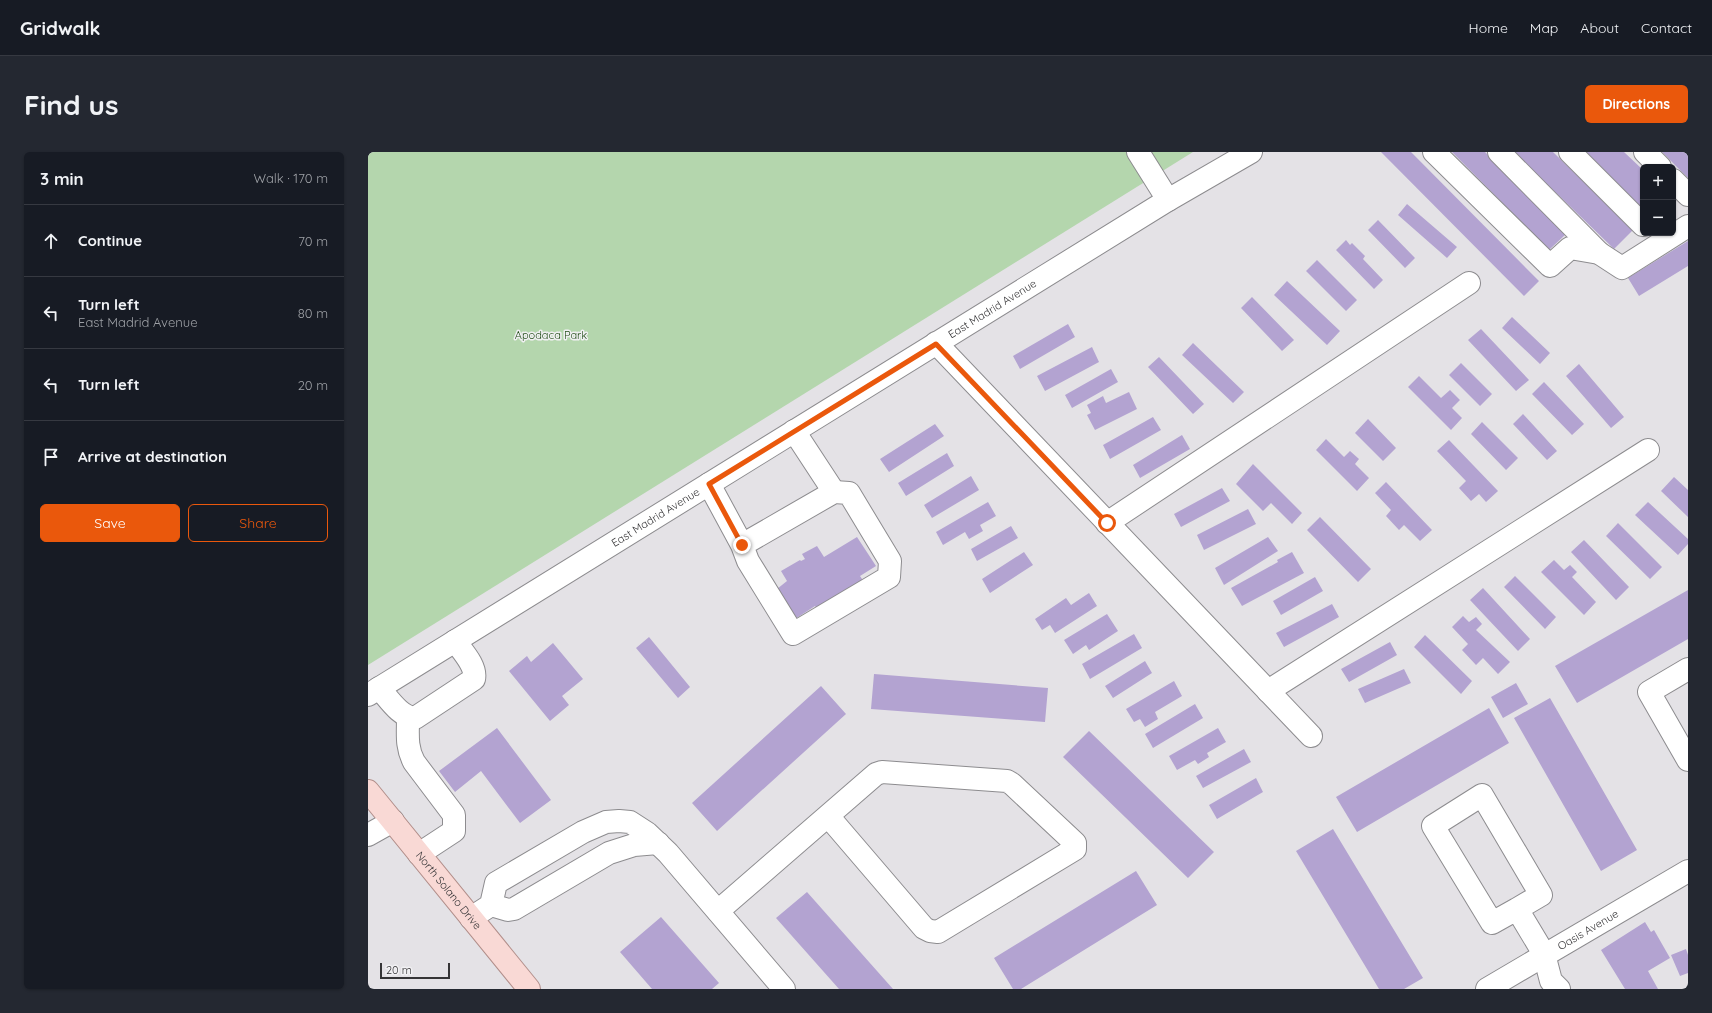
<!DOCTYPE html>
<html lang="en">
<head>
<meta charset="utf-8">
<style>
	body { margin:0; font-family:Quicksand,sans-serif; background:#242831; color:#f1f3f6 }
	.controls { position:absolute; right:12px; top:12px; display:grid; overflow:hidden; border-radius:6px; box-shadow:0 1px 3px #0004 }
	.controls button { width:36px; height:36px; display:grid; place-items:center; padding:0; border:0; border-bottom:1px solid #363941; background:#171b24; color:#f1f3f6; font:20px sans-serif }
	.scale { position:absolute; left:12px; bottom:10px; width:70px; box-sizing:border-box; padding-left:4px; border:2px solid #353436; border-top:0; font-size:11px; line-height:14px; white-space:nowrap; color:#353436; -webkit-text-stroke:3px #f1f0f3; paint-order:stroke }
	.stop { position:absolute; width:12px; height:12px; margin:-9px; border:3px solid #ea580c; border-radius:50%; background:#fff }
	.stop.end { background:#ea580c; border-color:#fff; box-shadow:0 1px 4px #0008 }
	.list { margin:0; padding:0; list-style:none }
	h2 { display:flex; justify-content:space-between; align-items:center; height:52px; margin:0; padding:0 16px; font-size:17px }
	h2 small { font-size:13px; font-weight:400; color:#9ea1a6 }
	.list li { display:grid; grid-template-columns:26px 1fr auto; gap:12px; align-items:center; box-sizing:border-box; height:72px; padding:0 16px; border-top:1px solid #363941 }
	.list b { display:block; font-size:15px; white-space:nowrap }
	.list p { margin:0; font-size:13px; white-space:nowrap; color:#9ea1a6 }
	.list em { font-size:13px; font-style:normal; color:#9ea1a6 }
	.actions { display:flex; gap:8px; padding:12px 16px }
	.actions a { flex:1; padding:9px 0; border:1px solid #ea580c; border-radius:6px; text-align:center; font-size:14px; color:#ea580c }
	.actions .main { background:#ea580c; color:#fff }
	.icon { flex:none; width:22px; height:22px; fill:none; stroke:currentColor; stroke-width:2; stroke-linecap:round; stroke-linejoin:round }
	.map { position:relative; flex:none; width:1320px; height:837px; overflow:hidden; border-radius:6px }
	header { display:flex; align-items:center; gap:24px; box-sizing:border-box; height:56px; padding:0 20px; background:#171b24; border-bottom:1px solid #363941 }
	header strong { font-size:19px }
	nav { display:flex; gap:22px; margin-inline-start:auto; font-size:14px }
	.intro { display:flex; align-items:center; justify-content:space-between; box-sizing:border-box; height:96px; padding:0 24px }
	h1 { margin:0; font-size:28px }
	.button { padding:10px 18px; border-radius:6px; background:#ea580c; color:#fff; font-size:14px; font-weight:700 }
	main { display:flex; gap:24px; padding:0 24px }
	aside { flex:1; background:#171b24; border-radius:6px; box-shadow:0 1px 3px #0004 }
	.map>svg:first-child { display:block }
	.green { fill:#b4d6ad }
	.building { fill:#b3a3d1 }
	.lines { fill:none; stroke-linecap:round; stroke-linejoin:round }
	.minor-casing { stroke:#8d8c8f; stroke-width:24 }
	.major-casing { stroke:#b28f8b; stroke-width:24 }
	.minor { stroke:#fff; stroke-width:22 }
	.major { stroke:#f9d9d5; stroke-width:22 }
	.route { stroke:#ea580c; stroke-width:5 }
	.labels { text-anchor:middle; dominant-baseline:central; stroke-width:3; stroke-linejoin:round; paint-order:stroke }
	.street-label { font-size:11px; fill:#353436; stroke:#f1f0f3 }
	.park-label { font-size:11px; fill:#224e18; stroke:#f1f0f3 }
</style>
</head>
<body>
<header>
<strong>Gridwalk</strong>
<nav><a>Home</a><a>Map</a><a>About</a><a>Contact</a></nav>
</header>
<div class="intro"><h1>Find us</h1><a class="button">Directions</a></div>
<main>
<aside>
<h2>3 min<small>Walk · 170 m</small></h2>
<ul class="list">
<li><svg class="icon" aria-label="ahead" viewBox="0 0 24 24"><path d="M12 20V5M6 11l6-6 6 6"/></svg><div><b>Continue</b></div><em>70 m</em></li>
<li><svg class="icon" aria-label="left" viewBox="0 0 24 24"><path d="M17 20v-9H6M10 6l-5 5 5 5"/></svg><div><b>Turn left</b><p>East Madrid Avenue</p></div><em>80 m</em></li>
<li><svg class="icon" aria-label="left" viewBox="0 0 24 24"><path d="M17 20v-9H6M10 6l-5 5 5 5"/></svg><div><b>Turn left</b></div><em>20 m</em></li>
<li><svg class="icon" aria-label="arrive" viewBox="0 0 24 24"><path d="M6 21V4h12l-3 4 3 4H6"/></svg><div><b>Arrive at destination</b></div></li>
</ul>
<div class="actions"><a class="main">Save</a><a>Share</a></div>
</aside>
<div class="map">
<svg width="1320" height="837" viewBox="0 0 1320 837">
	<rect width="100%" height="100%" fill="#e4e2e6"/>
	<path class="green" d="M 0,0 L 825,0 L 0,513 Z"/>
	<path class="building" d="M 1013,0 L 1043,0 L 1171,129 L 1156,144 Z
		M 1084,0 L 1117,0 L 1198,82 L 1181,98 Z
		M 1146,0 L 1185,0 L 1265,78 L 1246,97 Z
		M 1218,0 L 1256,0 L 1275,18 L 1275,57 Z
		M 1294,0 L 1320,0 L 1320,26 Z
		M 1039,52 L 1089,95 L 1079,106 L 1030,63 Z
		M 1010,68 L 1047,106 L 1037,116 L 1000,78 Z
		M 978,88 L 982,93 L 984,91 L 997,104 L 995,107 L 1015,128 L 1006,137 L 968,98 Z
		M 1320,89 L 1320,114 L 1271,144 L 1260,126 Z
		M 949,108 L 989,148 L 978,159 L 938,119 Z
		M 919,129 L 972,179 L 959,193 L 906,143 Z
		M 884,145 L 926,188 L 914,199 L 873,156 Z
		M 1144,165 L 1182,201 L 1172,212 L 1134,176 Z
		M 700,172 L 707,185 L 652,217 L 645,204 Z
		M 1113,177 L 1161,228 L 1148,239 L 1100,188 Z
		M 825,191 L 876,240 L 865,251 L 814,203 Z
		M 724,195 L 731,210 L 677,239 L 669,224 Z
		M 791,205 L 836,252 L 825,262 L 780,215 Z
		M 1093,211 L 1124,242 L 1112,254 L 1081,223 Z
		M 1211,212 L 1256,265 L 1243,276 L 1198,224 Z
		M 743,217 L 750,230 L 704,256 L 697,243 Z
		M 1051,224 L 1073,246 L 1082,238 L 1092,248 L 1084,256 L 1094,266 L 1083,278 L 1040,235 Z
		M 1176,230 L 1216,272 L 1204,283 L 1164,242 Z
		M 761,240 L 769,257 L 727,278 L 719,263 L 723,261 L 719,253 L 735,244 L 738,251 Z
		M 1155,262 L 1189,299 L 1179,308 L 1145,272 Z
		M 785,265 L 793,278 L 742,307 L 735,293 Z
		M 1000,267 L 1028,296 L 1015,309 L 987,281 Z
		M 1114,270 L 1150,306 L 1138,318 L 1103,282 Z
		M 567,272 L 576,284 L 521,320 L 512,307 Z
		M 814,283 L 822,297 L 772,326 L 765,313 Z
		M 958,287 L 976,305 L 982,299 L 991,307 L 987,312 L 1001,326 L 989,339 L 948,298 Z
		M 1081,288 L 1130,339 L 1118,350 L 1111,342 L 1103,349 L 1091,336 L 1098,329 L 1069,299 Z
		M 579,301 L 586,314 L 538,344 L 530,331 Z
		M 885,312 L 934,361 L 924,372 L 903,351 L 895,359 L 868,332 Z
		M 603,324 L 611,338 L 564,366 L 556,353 Z
		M 1306,325 L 1320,338 L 1320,365 L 1293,339 Z
		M 1018,330 L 1064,378 L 1052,389 L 1036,373 L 1031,378 L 1018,364 L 1023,358 L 1007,341 Z
		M 854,336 L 862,349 L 813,375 L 806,362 Z
		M 620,350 L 628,364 L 612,373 L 615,379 L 601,387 L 597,380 L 575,393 L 568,380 Z
		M 1280,350 L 1320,387 L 1320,392 L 1310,403 L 1267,363 Z
		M 880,357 L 888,372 L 836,398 L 829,383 Z
		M 952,365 L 1003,417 L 990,430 L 939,378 Z
		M 1250,371 L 1294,415 L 1282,427 L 1238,384 Z
		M 643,374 L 650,386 L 609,409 L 603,397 Z
		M 489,385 L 508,414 L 492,424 L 500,436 L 449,457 L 447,454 L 427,467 L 409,437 L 419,429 L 413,419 L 432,408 L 433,409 L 437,407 L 434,402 L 449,394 L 456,405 Z
		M 900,385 L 910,399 L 856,433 L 847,416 Z
		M 1216,388 L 1261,435 L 1248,448 L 1203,400 Z
		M 656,400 L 665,413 L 622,441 L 614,427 Z
		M 924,400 L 936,421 L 874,454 L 863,436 L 910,410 L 909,408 Z
		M 1186,408 L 1196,418 L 1202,413 L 1209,420 L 1204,425 L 1228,450 L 1216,463 L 1173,420 Z
		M 1147,424 L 1188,465 L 1177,477 L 1136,435 Z
		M 947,425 L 955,439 L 913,463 L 905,449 Z
		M 1115,436 L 1162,487 L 1150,499 L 1102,448 Z
		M 1320,438 L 1320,487 L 1209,551 L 1187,514 Z
		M 721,441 L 729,454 L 687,481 L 682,473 L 674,478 L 667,467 L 698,446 L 703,453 Z
		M 964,452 L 971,465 L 916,495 L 908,481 Z
		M 739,462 L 750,479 L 721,498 L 718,493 L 705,502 L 696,488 Z
		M 1095,464 L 1101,470 L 1108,465 L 1114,472 L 1108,478 L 1142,510 L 1130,522 L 1115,506 L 1108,513 L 1094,498 L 1100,492 L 1084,475 Z
		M 766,482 L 774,496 L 722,527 L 714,512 Z
		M 1057,483 L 1104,529 L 1093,542 L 1046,495 Z
		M 281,485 L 322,535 L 310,546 L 268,496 Z
		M 1022,490 L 1029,503 L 981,530 L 973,517 Z
		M 185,491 L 215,527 L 194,544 L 201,553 L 182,569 L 141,519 L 159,504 L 163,510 Z
		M 777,509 L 784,521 L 745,546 L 737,534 Z
		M 1036,517 L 1043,531 L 997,551 L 990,537 Z
		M 506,522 L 680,536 L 677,570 L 503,557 Z
		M 806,529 L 814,544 L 787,560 L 790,567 L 777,575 L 772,567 L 766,570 L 758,557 Z
		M 1148,531 L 1160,552 L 1135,566 L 1123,545 Z
		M 453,534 L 478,562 L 349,679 L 324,651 Z
		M 1182,546 L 1269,698 L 1233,719 L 1146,566 Z
		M 827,552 L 835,566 L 785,596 L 777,582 Z
		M 1121,556 L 1141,591 L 989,680 L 968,645 Z
		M 129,576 L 183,648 L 152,671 L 113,619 L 87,640 L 71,619 Z
		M 850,576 L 858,590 L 839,601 L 841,605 L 830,612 L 827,608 L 809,618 L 801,604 Z
		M 721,579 L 846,700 L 820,726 L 695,605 Z
		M 876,597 L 883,610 L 835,636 L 828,624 Z
		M 888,626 L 895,640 L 849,667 L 841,653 Z
		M 965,677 L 1055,826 L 1036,837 L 1011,837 L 928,699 Z
		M 768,719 L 789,753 L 653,837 L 645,837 L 626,806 Z
		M 439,740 L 525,837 L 471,837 L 408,766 Z
		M 293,765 L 351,831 L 344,837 L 284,837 L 252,800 Z
		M 1277,770 L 1283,780 L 1286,778 L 1302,806 L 1280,819 L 1290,837 L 1257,837 L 1233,798 Z
		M 1318,797 L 1320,803 L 1320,821 L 1312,824 L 1303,803 Z"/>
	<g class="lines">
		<defs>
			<g id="minor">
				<path d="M 770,0 L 800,48"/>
				<path d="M 1066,0 L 1182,114 L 1202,96 L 1231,101 L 1254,116 L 1320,74"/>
				<path d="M 1131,0 L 1231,101"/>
				<path d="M 1202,0 L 1275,73"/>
				<path d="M 1277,0 L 1292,15"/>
				<path d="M 1305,28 L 1320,43"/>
				<path d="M 568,191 L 943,584"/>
				<path d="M 426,279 L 466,340"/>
				<path d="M 341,332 L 374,393 L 466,340 L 481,341 L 522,409 L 521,425 L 425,482 L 380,409 L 374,393"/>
				<path d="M 739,371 L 1101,131"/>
				<path d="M 1320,517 L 1281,540 L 1320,608"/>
				<path d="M 11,536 C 21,547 32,565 47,566 L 106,527 C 109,514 94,499 87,489"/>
				<path d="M 900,539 L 1280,298"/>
				<path id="s1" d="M 0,543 L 800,48 L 883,0"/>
				<path d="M 40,566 C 40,582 38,595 46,610 L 86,663 L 86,679 L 51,702"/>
				<path d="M 0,683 L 25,669"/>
				<path d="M 123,753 L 140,758 L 146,757 L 241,701 L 266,693 L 290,691"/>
				<path d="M 1149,757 L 1124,771 L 1065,674 L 1114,643 L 1173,743 L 1149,757 L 1176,802 L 1183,829 L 1191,837"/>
				<path d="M 350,759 L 508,622 L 514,620 L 639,629 L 644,632 L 707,691 L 707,697 L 570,780 L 562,779 L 556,776 L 460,664"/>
				<path d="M 103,766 L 123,753 L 128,731 L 215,680 L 238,670 L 251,669 L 262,670 L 279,681 L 300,701 L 416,837"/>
				<path id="s2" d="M 1119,837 L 1320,719"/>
			</g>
			<g id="major">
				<path id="s3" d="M 0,639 L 161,837"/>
			</g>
		</defs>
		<use href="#minor" class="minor-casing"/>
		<use href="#major" class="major-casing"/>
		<use href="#minor" class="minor"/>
		<use href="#major" class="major"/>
	</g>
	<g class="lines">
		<path class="route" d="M 374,393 L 341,332 L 568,192 L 739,371"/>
	</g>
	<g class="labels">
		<g class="street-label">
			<text stroke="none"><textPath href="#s1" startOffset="734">East Madrid Avenue</textPath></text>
			<text stroke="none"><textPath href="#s1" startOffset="338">East Madrid Avenue</textPath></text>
			<text stroke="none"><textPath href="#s3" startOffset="128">North Solano Drive</textPath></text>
			<text stroke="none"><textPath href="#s2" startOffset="117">Oasis Avenue</textPath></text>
		</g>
		<g class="park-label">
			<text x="183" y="183">Apodaca Park</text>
		</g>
	</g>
</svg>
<div class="controls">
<button>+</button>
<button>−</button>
</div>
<div class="scale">20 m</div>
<div class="stop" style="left:739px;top:371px"></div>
<div class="stop end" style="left:374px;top:393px"></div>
</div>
</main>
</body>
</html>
